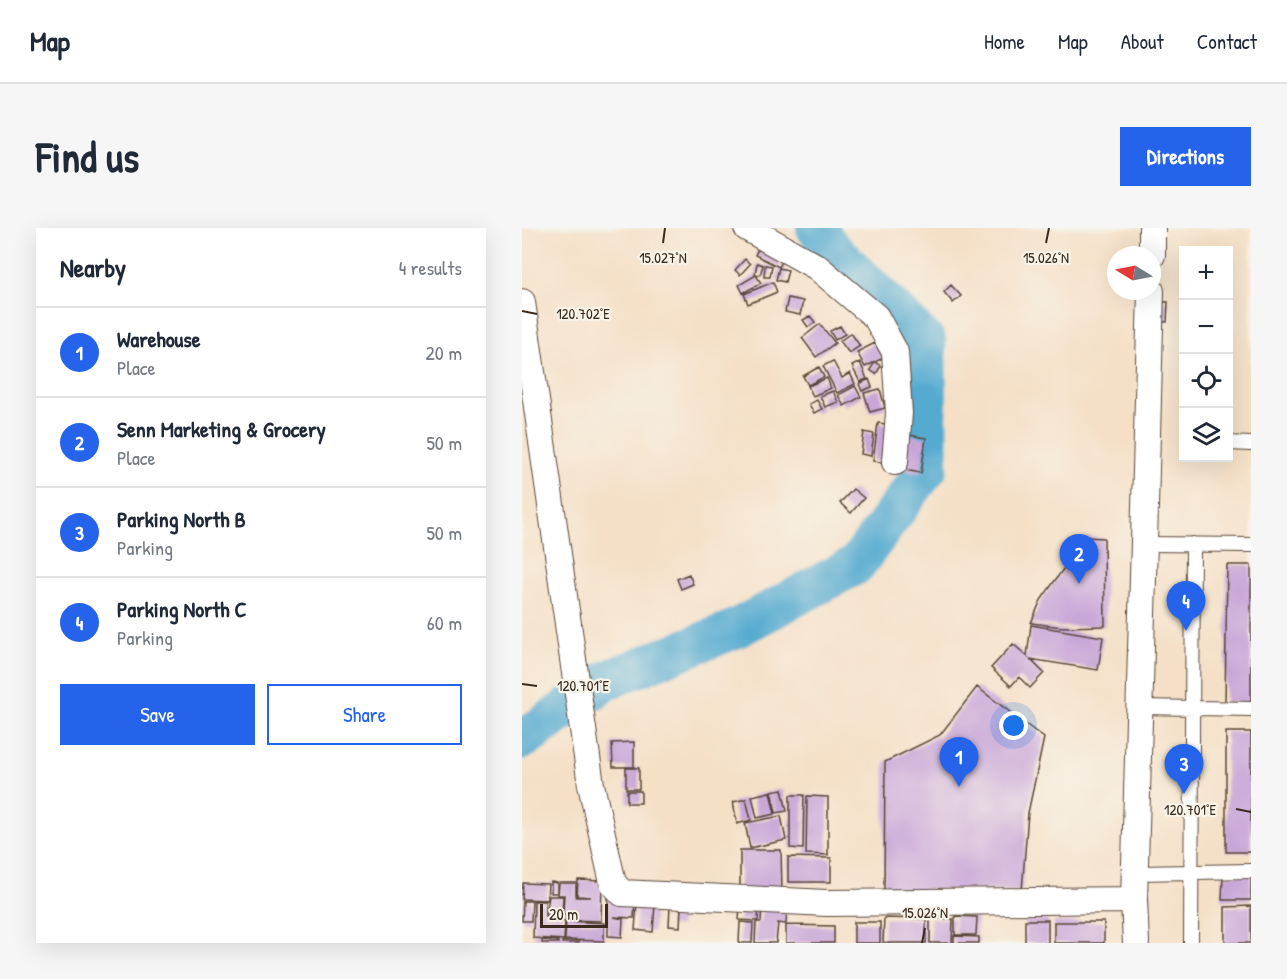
<!DOCTYPE html>
<html lang="en">
<head>
<meta charset="utf-8">
<style>
	body { margin:0; font-family:"Patrick Hand",sans-serif; background:#f6f6f7; color:#1f2937 }
	.controls { position:absolute; right:18px; top:18px; display:grid; overflow:hidden; border-radius:0px; box-shadow:0 6px 24px #0002 }
	.controls button { width:54px; height:54px; display:grid; place-items:center; padding:0; border:0; border-bottom:2px solid #e0e1e3; background:#fff; color:#1f2937; font:30px sans-serif }
	.compass { position:absolute; left:585px; top:18px; width:54px; height:54px; border-radius:50%; background:#fff; box-shadow:0 6px 24px #0002; rotate:280deg }
	.scale { position:absolute; left:18px; bottom:15px; width:68px; box-sizing:border-box; padding-left:6px; border:3px solid #3b2a1e; border-top:0; font-size:16px; line-height:21px; white-space:nowrap; color:#3b2a1e; -webkit-text-stroke:4px #f7f3e8; paint-order:stroke }
	.you { position:absolute; left:492px; top:498px; width:21px; height:21px; margin:-15px; border:4px solid #fff; border-radius:50%; background:#1a73e8; box-shadow:0 0 0 9px #1a73e833 }
	.badge { display:grid; place-items:center; width:39px; height:39px; border-radius:50%; background:#2563eb; color:#fff; font-size:20px; font-weight:700 }
	.pin { position:absolute; translate:-50% -50px; filter:drop-shadow(0 2px 3px #0008) }
	.pin::after { content:''; position:absolute; top:32px; width:21px; height:18px; background:inherit; clip-path:polygon(0 0,100% 0,50% 100%) }
	.list { margin:0; padding:0; list-style:none }
	h2 { display:flex; justify-content:space-between; align-items:center; height:78px; margin:0; padding:0 24px; font-size:26px }
	h2 small { font-size:20px; font-weight:400; color:#747a83 }
	.list li { display:grid; grid-template-columns:39px 1fr auto; gap:18px; align-items:center; box-sizing:border-box; height:90px; padding:0 24px; border-top:2px solid #e0e1e3 }
	.list b { display:block; font-size:22px; white-space:nowrap }
	.list p { margin:0; font-size:20px; white-space:nowrap; color:#747a83 }
	.list em { font-size:20px; font-style:normal; color:#747a83 }
	.actions { display:flex; gap:12px; padding:18px 24px }
	.actions a { flex:1; padding:14px 0; border:2px solid #2563eb; border-radius:0px; text-align:center; font-size:21px; color:#2563eb }
	.actions .main { background:#2563eb; color:#fff }
	.icon { flex:none; width:33px; height:33px; fill:none; stroke:currentColor; stroke-width:2; stroke-linecap:round; stroke-linejoin:round }
	.map { position:relative; flex:none; width:729px; height:715px; overflow:hidden; border-radius:0px }
	header { display:flex; align-items:center; gap:36px; box-sizing:border-box; height:84px; padding:0 30px; background:#fff; border-bottom:2px solid #e0e1e3 }
	header strong { font-size:28px }
	nav { display:flex; gap:33px; margin-inline-start:auto; font-size:21px }
	.intro { display:flex; align-items:center; justify-content:space-between; box-sizing:border-box; height:144px; padding:0 36px }
	h1 { margin:0; font-size:42px }
	.button { padding:15px 27px; border-radius:0px; background:#2563eb; color:#fff; font-size:21px; font-weight:700 }
	main { display:flex; gap:36px; padding:0 36px }
	aside { flex:1; background:#fff; border-radius:0px; box-shadow:0 6px 24px #0002 }
	.map>svg:first-child { display:block }
	.lines { fill:none; stroke-linecap:round; stroke-linejoin:round }
	.river { stroke:#54aad0; stroke-width:40 }
	.building { fill:#c9a6d8 }
	.service-casing { stroke:#574537; stroke-width:16 }
	.minor-casing { stroke:#574537; stroke-width:28 }
	.service { stroke:#fff; stroke-width:14 }
	.minor { stroke:#fff; stroke-width:26 }
	.ticks { fill:none; stroke:#3b2a1e; stroke-width:2 }
	.ticks-label { font-size:15px; text-anchor:middle; fill:#3b2a1e; stroke:#f7f3e8; stroke-width:4.5; stroke-linejoin:round; paint-order:stroke }
</style>
</head>
<body>
<header>
<strong>Map</strong>
<nav><a>Home</a><a>Map</a><a>About</a><a>Contact</a></nav>
</header>
<div class="intro"><h1>Find us</h1><a class="button">Directions</a></div>
<main>
<aside>
<h2>Nearby<small>4 results</small></h2>
<ul class="list">
<li><span class="badge">1</span><div><b>Warehouse</b><p>Place</p></div><em>20 m</em></li>
<li><span class="badge">2</span><div><b>Senn Marketing &amp; Grocery</b><p>Place</p></div><em>50 m</em></li>
<li><span class="badge">3</span><div><b>Parking North B</b><p>Parking</p></div><em>50 m</em></li>
<li><span class="badge">4</span><div><b>Parking North C</b><p>Parking</p></div><em>60 m</em></li>
</ul>
<div class="actions"><a class="main">Save</a><a>Share</a></div>
</aside>
<div class="map">
<svg width="729" height="715" viewBox="0 0 729 715">
	<rect width="100%" height="100%" fill="#f7f3e8"/>
	<filter id="ink" filterUnits="userSpaceOnUse"><feTurbulence type="fractalNoise" baseFrequency=".0167" numOctaves="2"/><feDisplacementMap in="SourceGraphic" scale="12" xChannelSelector="R" yChannelSelector="G"/><feConvolveMatrix kernelMatrix="1 2 1 2 8 2 1 2 1" color-interpolation-filters="sRGB"/></filter>
	<filter id="wash" filterUnits="userSpaceOnUse"><feTurbulence type="fractalNoise" baseFrequency=".008" numOctaves="4" result="noise"/><feDisplacementMap in="SourceGraphic" scale="24" xChannelSelector="R" yChannelSelector="G"/><feGaussianBlur stdDeviation="1.35" result="paint"/><feColorMatrix in="noise" values="0 0 0 0 0 0 0 0 0 0 0 0 0 0 0 0 0 1.4 0 .05"/><feComposite in="paint" operator="in"/></filter>
	<g filter="url(#wash)">
		<rect width="100%" height="100%" fill="#f5e0c7"/>
		<g class="lines">
			<path class="river" d="M 0,512 L 85,452 L 213,401 L 334,337 L 406,239 L 404,113 L 310,21 L 294,0"/>
		</g>
		<g id="blocks">
			<path class="building" d="M 236,21 L 260,33 L 257,39 L 233,27 Z
				M 223,31 L 228,36 L 218,47 L 213,42 Z
				M 235,35 L 241,37 L 238,47 L 233,46 Z
				M 243,37 L 250,38 L 248,49 L 242,49 Z
				M 257,40 L 266,42 L 263,54 L 254,52 Z
				M 234,47 L 239,55 L 221,65 L 217,57 Z
				M 251,54 L 255,64 L 226,76 L 222,66 Z
				M 429,57 L 439,68 L 431,75 L 422,64 Z
				M 266,70 L 281,73 L 278,87 L 263,84 Z
				M 633,74 L 646,74 L 645,94 L 632,93 Z
				M 288,88 L 293,94 L 286,99 L 281,92 Z
				M 298,96 L 313,115 L 294,129 L 280,110 Z
				M 318,98 L 323,106 L 313,112 L 308,103 Z
				M 329,105 L 338,118 L 327,125 L 318,113 Z
				M 353,115 L 361,130 L 343,139 L 335,124 Z
				M 311,133 L 320,150 L 328,145 L 333,156 L 315,165 L 301,138 Z
				M 338,134 L 345,151 L 338,154 L 330,138 Z
				M 353,134 L 359,138 L 354,146 L 348,142 Z
				M 297,139 L 302,149 L 286,157 L 281,148 Z
				M 305,150 L 309,160 L 291,168 L 286,158 Z
				M 347,151 L 350,159 L 340,163 L 337,156 Z
				M 333,158 L 339,169 L 322,178 L 316,167 Z
				M 358,161 L 363,180 L 348,184 L 342,165 Z
				M 311,163 L 316,174 L 303,179 L 298,168 Z
				M 295,172 L 300,181 L 292,185 L 287,176 Z
				M 356,195 L 371,197 L 366,235 L 351,233 Z
				M 342,204 L 352,206 L 349,228 L 339,226 Z
				M 382,206 L 404,210 L 399,245 L 377,241 Z
				M 331,261 L 342,270 L 329,285 L 318,275 Z
				M 564,309 L 582,310 L 583,398 L 540,399 L 509,395 L 519,372 Z
				M 705,337 L 729,337 L 729,476 L 703,476 Z
				M 167,346 L 171,356 L 159,361 L 155,351 Z
				M 509,397 L 581,409 L 576,442 L 508,431 L 522,445 L 508,460 L 497,449 L 489,458 L 469,440 L 491,416 L 505,428 Z
				M 455,459 L 522,510 L 506,585 L 500,663 L 362,662 L 363,534 L 418,507 Z
				M 704,504 L 729,504 L 729,624 L 704,624 Z
				M 112,514 L 112,539 L 91,539 L 90,515 Z
				M 104,540 L 117,540 L 117,561 L 104,561 Z
				M 260,561 L 265,583 L 254,585 L 249,563 Z
				M 105,563 L 119,563 L 119,575 L 105,575 Z
				M 248,564 L 253,586 L 235,590 L 230,568 Z
				M 268,567 L 282,567 L 281,621 L 268,620 Z
				M 285,568 L 306,569 L 306,627 L 284,626 Z
				M 224,571 L 229,592 L 215,596 L 211,574 Z
				M 259,588 L 264,612 L 228,620 L 223,595 Z
				M 218,622 L 259,622 L 260,664 L 218,665 Z
				M 266,629 L 309,630 L 309,654 L 266,654 Z
				M 729,646 L 729,672 L 700,672 L 701,647 Z
				M 56,652 L 80,653 L 79,693 L 44,692 L 44,686 L 41,686 L 42,667 L 36,667 L 37,655 L 54,655 L 54,669 L 69,669 L 55,668 Z
				M 29,654 L 35,655 L 35,665 L 29,665 Z
				M 1,655 L 26,656 L 25,672 L 0,671 Z
				M 27,668 L 41,668 L 40,687 L 24,687 Z
				M 86,670 L 113,671 L 112,690 L 92,689 L 101,691 L 100,709 L 86,708 Z
				M 1,673 L 10,673 L 9,693 L 0,693 Z
				M 12,673 L 23,673 L 23,688 L 40,688 L 40,693 L 43,693 L 42,712 L 11,710 Z
				M 115,675 L 133,676 L 131,704 L 113,702 Z
				M 218,676 L 237,678 L 236,693 L 217,692 Z
				M 240,676 L 265,677 L 264,696 L 256,695 L 254,715 L 233,715 L 234,694 L 239,694 Z
				M 148,678 L 159,679 L 158,699 L 147,698 Z
				M 729,678 L 729,715 L 703,715 L 703,679 Z
				M 433,688 L 455,689 L 454,707 L 433,707 Z
				M 362,690 L 404,691 L 404,715 L 361,715 Z
				M 408,690 L 431,691 L 430,715 L 408,715 Z
				M 503,692 L 526,692 L 526,715 L 503,715 Z
				M 44,693 L 82,695 L 82,713 L 43,712 Z
				M 218,694 L 231,695 L 230,715 L 217,715 Z
				M 332,694 L 358,694 L 358,715 L 332,715 Z
				M 532,694 L 582,694 L 582,715 L 532,715 Z
				M 264,697 L 312,698 L 312,715 L 264,715 Z
				M 432,708 L 457,709 L 457,715 L 432,715 Z
				M 20,712 L 36,713 L 36,715 L 20,715 Z
				M 40,713 L 57,713 L 57,715 L 40,715 Z"/>
		</g>
	</g>
	<g filter="url(#ink)">
		<use href="#blocks" fill-opacity="0" stroke="#574537" stroke-width="1.5"/>
		<g class="lines">
			<defs>
				<path id="service" d="M 706,215 L 729,216
					M 624,316 L 729,317
					M 619,479 L 729,481
					M 614,645 L 729,643
					M 669,715 L 671,316"/>
				<path id="minor" d="M 225,0 L 295,39 L 354,89 L 373,124 L 377,185 L 373,234
					M 630,27 L 630,0
					M 0,74 L 69,557 L 91,655 L 100,665 L 305,675 L 612,672
					M 614,715 L 612,672 L 629,63"/>
			</defs>
			<use href="#service" class="service-casing"/>
			<use href="#minor" class="minor-casing"/>
			<use href="#service" class="service"/>
			<use href="#minor" class="minor"/>
		</g>
	</g>
	<path class="ticks" d="M 141,15 L 143,0M 524,15 L 527,0M 0,83 L 15,86M 0,456 L 15,458M 714,581 L 729,584M 400,715 L 403,700"/>
	<g class="ticks-label">
		<text x="141" y="35">15.027°N</text>
		<text x="524" y="35">15.026°N</text>
		<text x="61" y="91">120.702°E</text>
		<text x="61" y="463">120.701°E</text>
		<text x="668" y="587">120.701°E</text>
		<text x="403" y="690">15.026°N</text>
	</g>
</svg>
<div class="controls">
<button>+</button>
<button>−</button>
<button><svg class="icon" aria-label="locate" viewBox="0 0 24 24"><circle cx="12" cy="12" r="6"/><path d="M12 2v4M12 18v4M2 12h4M18 12h4"/></svg></button>
<button><svg class="icon" aria-label="layers" viewBox="0 0 24 24"><path d="M12 4l9 5-9 5-9-5zM3 14l9 5 9-5"/></svg></button>
</div>
<svg class="compass" viewBox="-18 -18 36 36"><path d="M0-13l5 13h-10z" fill="#e53935"/><path d="M0 13l5-13h-10z" fill="#747a83"/></svg>
<div class="scale">20 m</div>
<div class="you"></div>
<div class="pin badge" style="left:437px;top:559px">1</div>
<div class="pin badge" style="left:557px;top:356px">2</div>
<div class="pin badge" style="left:662px;top:566px">3</div>
<div class="pin badge" style="left:664px;top:403px">4</div>
</div>
</main>
</body>
</html>
